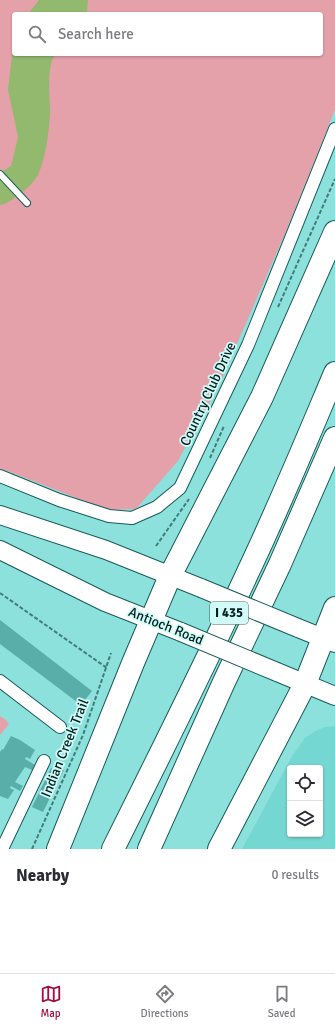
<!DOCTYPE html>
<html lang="en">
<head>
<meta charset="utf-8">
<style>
	body { margin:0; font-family:Signika,sans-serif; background:#f2f2f3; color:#2b2b33 }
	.controls { position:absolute; right:12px; bottom:12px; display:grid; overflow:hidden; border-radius:4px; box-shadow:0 1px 3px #0004 }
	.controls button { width:36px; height:36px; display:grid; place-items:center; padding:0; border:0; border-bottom:1px solid #e1e1e2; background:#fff; color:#2b2b33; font:20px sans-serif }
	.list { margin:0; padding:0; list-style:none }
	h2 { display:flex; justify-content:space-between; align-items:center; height:52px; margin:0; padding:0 16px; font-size:17px }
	h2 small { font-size:13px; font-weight:400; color:#7c7c81 }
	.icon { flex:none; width:22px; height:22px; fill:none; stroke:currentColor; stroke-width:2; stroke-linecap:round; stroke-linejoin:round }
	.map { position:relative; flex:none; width:335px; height:849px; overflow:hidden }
	.search { position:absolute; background:#fff; box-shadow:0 1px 3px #0004; left:12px; right:12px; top:12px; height:44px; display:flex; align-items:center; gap:10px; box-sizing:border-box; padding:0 14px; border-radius:4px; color:#7c7c81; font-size:15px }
	.sheet { height:124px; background:#fff }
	nav { display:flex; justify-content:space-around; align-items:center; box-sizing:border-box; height:56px; border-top:1px solid #e1e1e2; background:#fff; font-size:11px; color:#7c7c81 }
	nav a { display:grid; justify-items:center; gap:2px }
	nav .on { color:#a50d40 }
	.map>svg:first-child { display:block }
	.built { fill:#75d7d1; fill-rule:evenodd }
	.green { fill:#e5a1aa; fill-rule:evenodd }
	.water { fill:#93b96f }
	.building { fill:#59aea9 }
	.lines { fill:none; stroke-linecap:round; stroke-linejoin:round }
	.service-casing { stroke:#175c5a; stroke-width:8 }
	.minor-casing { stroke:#175c5a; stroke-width:14 }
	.secondary-casing { stroke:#175c5a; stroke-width:20 }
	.motorway-casing { stroke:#175c5a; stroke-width:24 }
	.path { stroke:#427d7a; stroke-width:2; stroke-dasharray:4 2; stroke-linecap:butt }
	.service { stroke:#fff; stroke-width:6 }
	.minor { stroke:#fff; stroke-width:12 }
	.secondary { stroke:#fff; stroke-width:18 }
	.motorway { stroke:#fff; stroke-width:22 }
	.secondary-bridge-casing { stroke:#175c5a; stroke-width:20; stroke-linecap:butt }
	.secondary-bridge { stroke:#fff; stroke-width:18 }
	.labels { text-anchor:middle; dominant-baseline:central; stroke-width:3.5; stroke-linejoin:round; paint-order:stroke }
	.shield { fill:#d2faf7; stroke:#3f6462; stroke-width:1 }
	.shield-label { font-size:13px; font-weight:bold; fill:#002322 }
	.street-label { font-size:14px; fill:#002322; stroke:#d2faf7 }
</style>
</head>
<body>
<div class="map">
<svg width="335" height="849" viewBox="0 0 335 849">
	<rect width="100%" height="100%" fill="#8ce1dc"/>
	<path class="built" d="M 335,726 L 335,849 L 242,849 L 292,756 L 305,738 L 315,731 L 325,727 ZM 290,768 L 320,768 L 320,834 L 290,834 Z"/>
	<path class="green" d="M 0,0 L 335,0 L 335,110 L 287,229 L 220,383 L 178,461 L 136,509 L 107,510 L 10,472 L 0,469 ZM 14,14 L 321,14 L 321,54 L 14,54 Z
		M 0,716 L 6,720 L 9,724 L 0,735 Z"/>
	<path class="water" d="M 39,0 L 88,0 L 87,14 L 28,14 Z
		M 14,48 L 14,54 L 56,54 C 46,64 50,95 50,108 C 50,128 46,157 38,175 C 34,182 28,188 21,193 C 14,198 8,204 0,205 L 0,173 L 11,166 L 18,137 L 8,90 L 12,55 Z"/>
	<path class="building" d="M 0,620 L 92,691 L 81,705 L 0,644 Z
		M 11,736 L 20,740 L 35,750 L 30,759 L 26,757 L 25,759 L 35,765 L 32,770 L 25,767 L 15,782 L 23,786 L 20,791 L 11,786 L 10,788 L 14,790 L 8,799 L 0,796 L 0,752 L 2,749 L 3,750 Z
		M 56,766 L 64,770 L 43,812 L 32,807 L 51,768 L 54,770 Z"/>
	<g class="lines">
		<defs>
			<path id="service" d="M 0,174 L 27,203"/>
			<path id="minor" d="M 0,476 L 59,500 L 109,516 L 132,518 L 157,507 L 180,488 L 248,345 L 335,129
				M 0,681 L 60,727
				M 2,849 L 44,761"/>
			<path id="secondary" d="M 0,515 L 106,550 L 201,588
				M 0,550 L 105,602 L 181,632
				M 298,628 L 335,643
				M 277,672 L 335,696"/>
			<path id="motorway" d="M 58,849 L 133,663 L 170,576 L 262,397 L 335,232
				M 113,849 C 159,757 205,665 248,572 C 279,507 307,439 335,373
				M 149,849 L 224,682 L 280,564 L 335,438
				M 219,849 L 305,684 L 335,608"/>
		</defs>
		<use href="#service" class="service-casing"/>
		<use href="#minor" class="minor-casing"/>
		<use href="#secondary" class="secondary-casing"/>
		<use href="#motorway" class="motorway-casing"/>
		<path class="path" d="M 278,307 L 335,179
			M 210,458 L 224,426
			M 156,546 L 189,499
			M 0,593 L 107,668
			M 32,849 L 83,735 L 111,653"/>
		<use href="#service" class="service"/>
		<use href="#minor" class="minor"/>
		<use href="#secondary" class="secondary"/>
		<use href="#motorway" class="motorway"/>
		<defs>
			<path id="secondary-bridge" d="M 201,588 L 298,628
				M 181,632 L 277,672"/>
		</defs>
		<use href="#secondary-bridge" class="secondary-bridge-casing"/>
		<use href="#secondary-bridge" class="secondary-bridge"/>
	</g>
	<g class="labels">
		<rect class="shield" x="210" y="602" width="38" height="22" rx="3"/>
		<g class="shield-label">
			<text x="229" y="613">I 435</text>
		</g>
		<g class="street-label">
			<text transform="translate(208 394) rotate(-65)">Country Club Drive</text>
			<text transform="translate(166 626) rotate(22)">Antioch Road</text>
			<text transform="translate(65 748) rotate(-68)">Indian Creek Trail</text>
		</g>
	</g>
</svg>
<div class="controls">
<button><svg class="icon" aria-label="locate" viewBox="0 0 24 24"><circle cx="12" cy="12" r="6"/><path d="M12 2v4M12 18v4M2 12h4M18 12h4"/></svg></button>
<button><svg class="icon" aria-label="layers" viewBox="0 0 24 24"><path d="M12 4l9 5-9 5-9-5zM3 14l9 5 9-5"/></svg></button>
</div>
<div class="search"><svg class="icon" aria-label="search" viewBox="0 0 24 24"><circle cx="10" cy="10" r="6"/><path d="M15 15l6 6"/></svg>Search here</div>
</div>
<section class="sheet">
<h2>Nearby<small>0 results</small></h2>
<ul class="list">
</ul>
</section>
<nav>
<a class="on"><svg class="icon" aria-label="map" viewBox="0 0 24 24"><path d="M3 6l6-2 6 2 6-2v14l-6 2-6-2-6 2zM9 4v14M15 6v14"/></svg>Map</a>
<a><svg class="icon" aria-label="directions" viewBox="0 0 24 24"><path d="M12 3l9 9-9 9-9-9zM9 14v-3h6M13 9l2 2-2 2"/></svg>Directions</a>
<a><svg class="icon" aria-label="saved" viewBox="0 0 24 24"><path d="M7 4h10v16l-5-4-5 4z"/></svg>Saved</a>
</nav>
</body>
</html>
